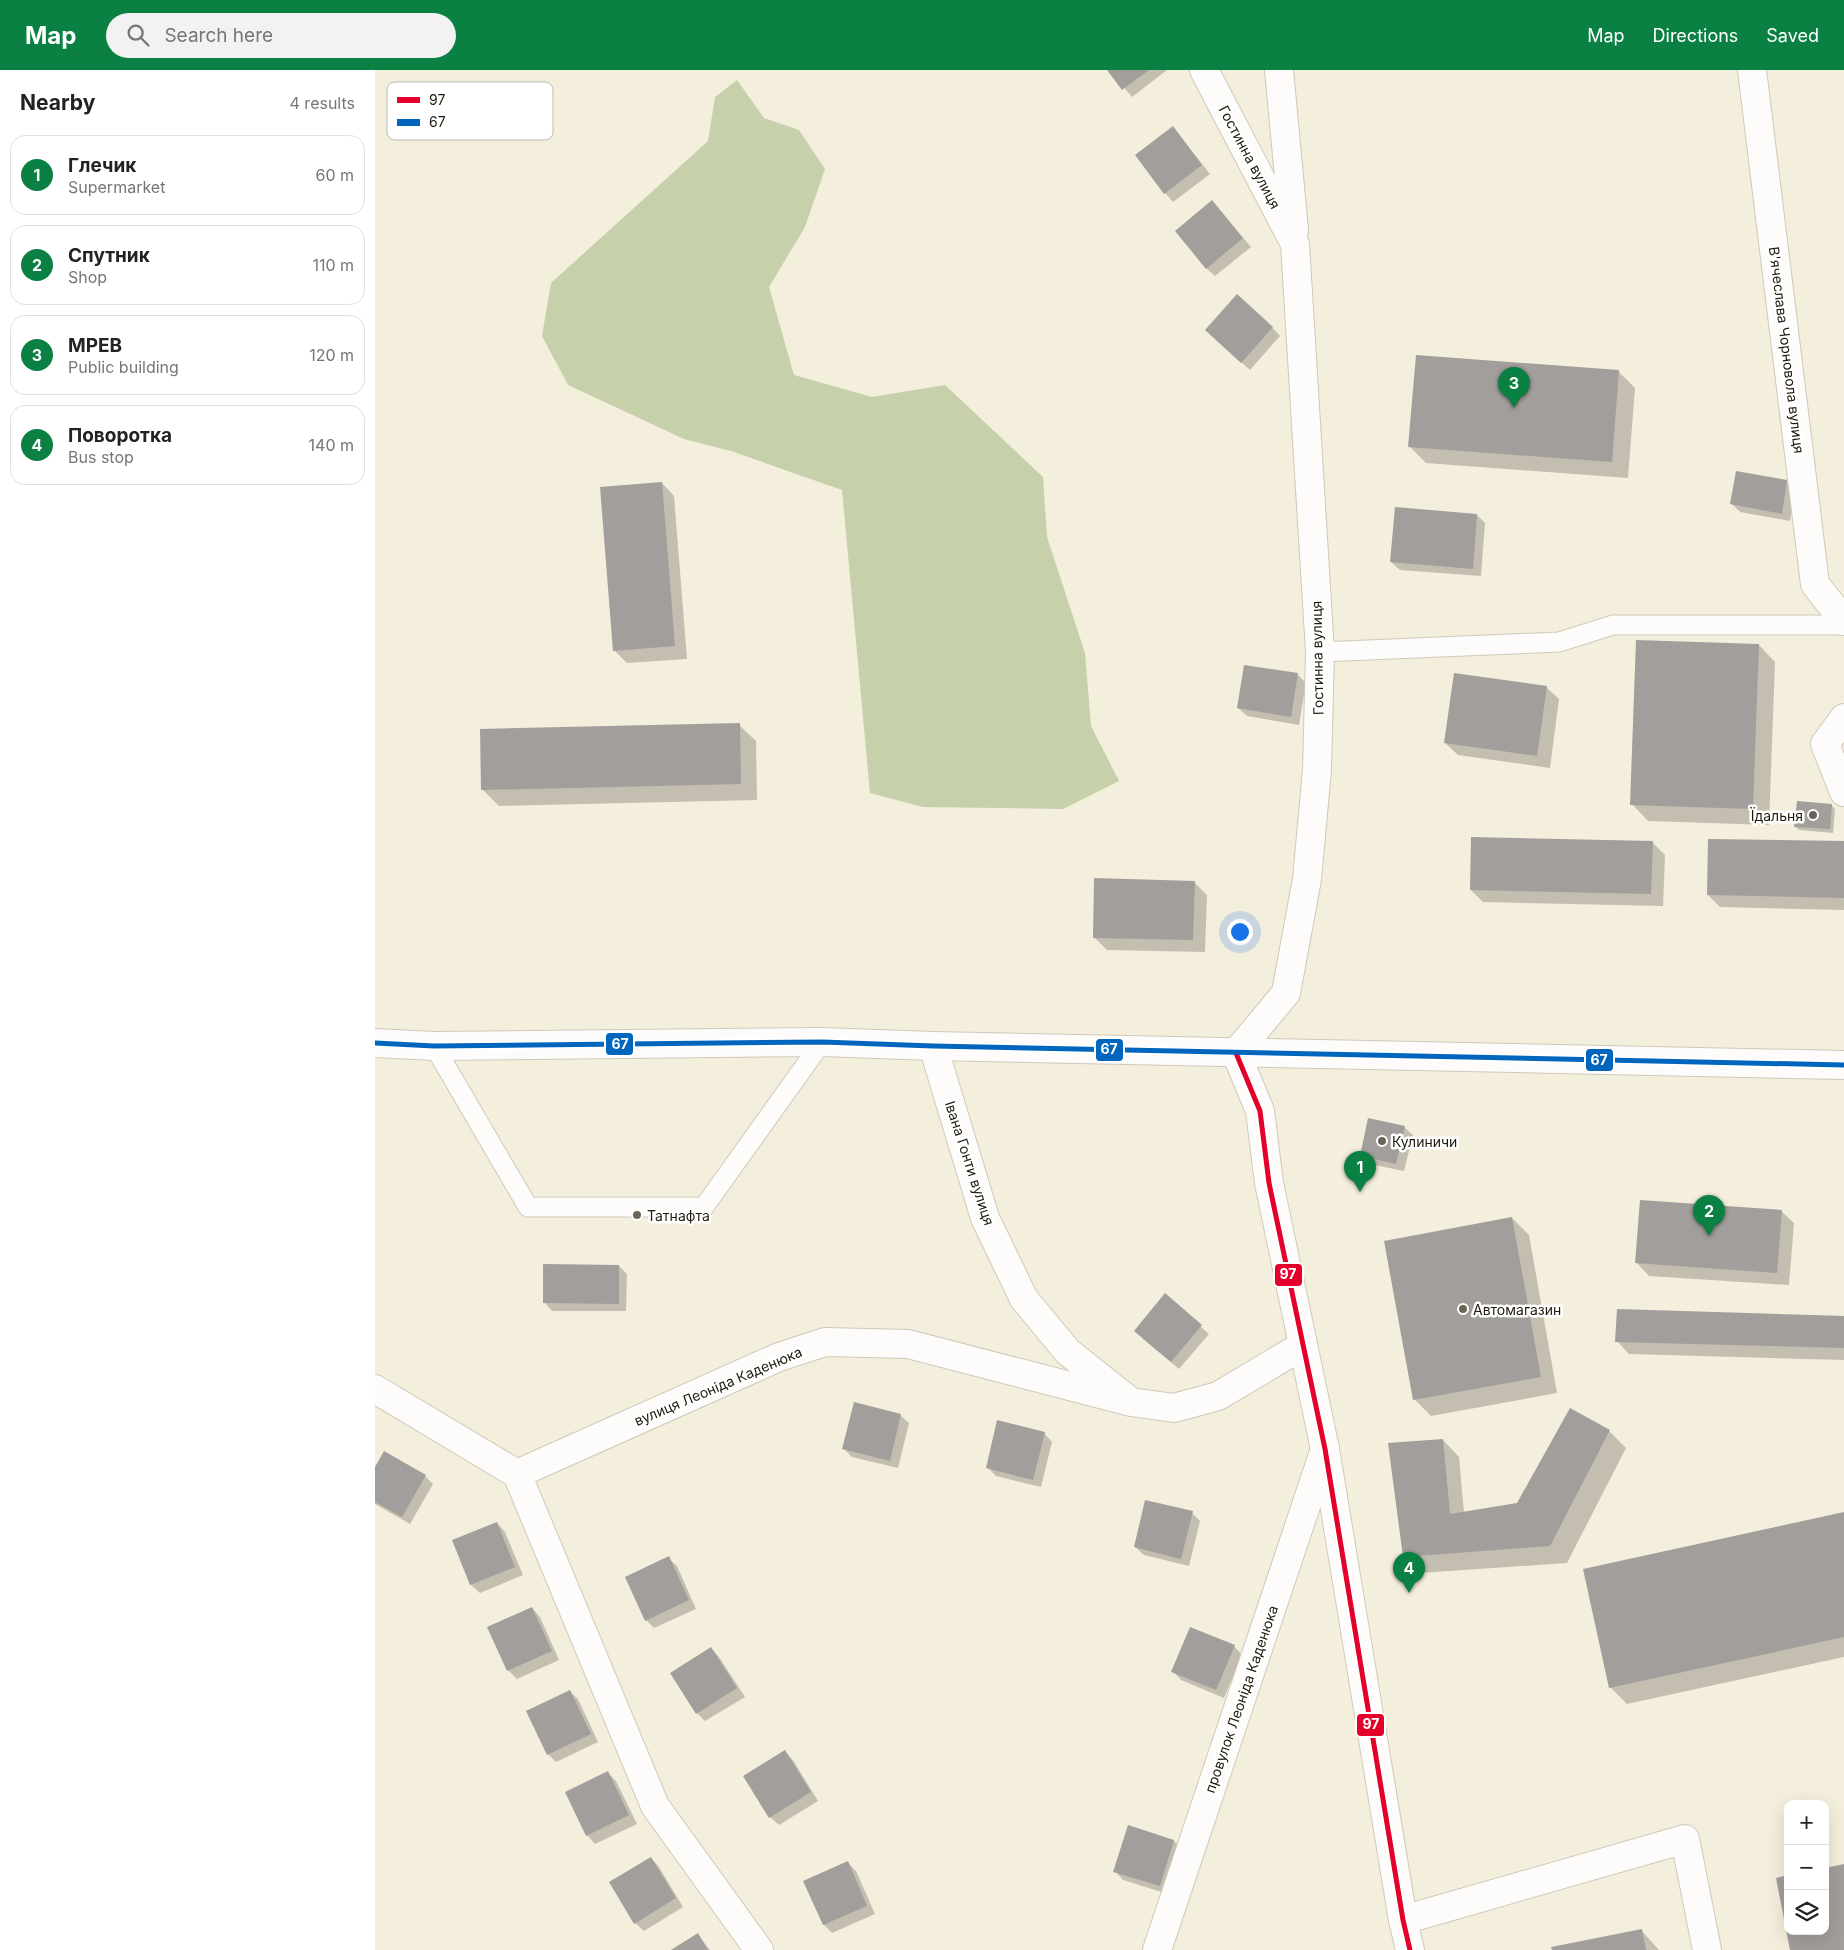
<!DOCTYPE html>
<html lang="en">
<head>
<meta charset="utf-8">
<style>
	body { margin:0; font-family:Inter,sans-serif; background:#f2f2f2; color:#222 }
	.controls { position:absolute; right:15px; bottom:15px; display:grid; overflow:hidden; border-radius:10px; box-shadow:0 5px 20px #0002 }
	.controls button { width:45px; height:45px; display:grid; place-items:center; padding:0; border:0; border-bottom:1px solid #e0e0e0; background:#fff; color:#222; font:25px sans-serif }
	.you { position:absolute; left:864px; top:861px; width:18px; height:18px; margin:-12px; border:4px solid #fff; border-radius:50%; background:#1a73e8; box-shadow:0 0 0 8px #1a73e833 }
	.badge { display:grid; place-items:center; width:32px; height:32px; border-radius:50%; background:#0b8043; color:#fff; font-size:16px; font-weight:700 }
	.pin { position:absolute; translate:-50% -41px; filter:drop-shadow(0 1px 2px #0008) }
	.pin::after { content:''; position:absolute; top:26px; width:18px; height:15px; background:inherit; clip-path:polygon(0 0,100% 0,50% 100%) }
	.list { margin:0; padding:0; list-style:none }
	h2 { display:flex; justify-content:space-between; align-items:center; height:65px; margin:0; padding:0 20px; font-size:21px }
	h2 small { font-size:16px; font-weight:400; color:#767676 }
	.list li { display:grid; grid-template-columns:32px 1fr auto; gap:15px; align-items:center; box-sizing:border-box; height:80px; margin:0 10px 10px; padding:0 10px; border:1px solid #e0e0e0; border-radius:15px }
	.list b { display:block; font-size:19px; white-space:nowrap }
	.list p { margin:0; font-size:16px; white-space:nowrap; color:#767676 }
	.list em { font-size:16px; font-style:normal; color:#767676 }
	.icon { flex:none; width:28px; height:28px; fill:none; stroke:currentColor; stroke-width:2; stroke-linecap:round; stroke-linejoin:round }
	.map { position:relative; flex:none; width:1469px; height:1880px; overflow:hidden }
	header { display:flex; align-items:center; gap:30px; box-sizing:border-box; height:70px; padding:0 25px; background:#0b8043; color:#fff }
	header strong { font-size:24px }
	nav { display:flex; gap:28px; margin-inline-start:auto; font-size:18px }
	.search { width:350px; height:45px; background:#f2f2f2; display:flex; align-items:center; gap:12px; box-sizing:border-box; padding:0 18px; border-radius:28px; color:#767676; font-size:19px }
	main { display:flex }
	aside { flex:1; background:#fff }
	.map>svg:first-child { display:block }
	.forest { fill:#c6d0ab }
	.shadow { fill:#0003 }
	.building { fill:#a29e9c }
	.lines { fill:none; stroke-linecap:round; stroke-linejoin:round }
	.service-casing { stroke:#cec9bb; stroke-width:21 }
	.minor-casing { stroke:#cec9bb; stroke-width:30 }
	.tertiary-casing { stroke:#cec9bb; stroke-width:30 }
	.trunk-casing { stroke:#cec9bb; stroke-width:30 }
	.service { stroke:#fdfcfa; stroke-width:19 }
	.minor { stroke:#fdfcfa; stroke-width:28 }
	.tertiary { stroke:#fdfcfa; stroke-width:28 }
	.trunk { stroke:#fdfcfa; stroke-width:28 }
	.bus-1-casing { stroke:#fff; stroke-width:9 }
	.bus-2-casing { stroke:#fff; stroke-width:9 }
	.bus-1 { stroke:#e4002b; stroke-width:5 }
	.bus-2 { stroke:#0065bd; stroke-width:5 }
	.poi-dot { fill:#6a6557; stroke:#fff; stroke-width:2 }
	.labels { text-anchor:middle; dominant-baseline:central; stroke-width:5; stroke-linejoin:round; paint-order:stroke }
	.street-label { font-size:14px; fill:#201b0f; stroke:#fff }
	.poi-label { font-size:14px; fill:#201b0f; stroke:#fff; text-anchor:start }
	.key { fill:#fff; stroke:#bcbbb7; stroke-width:1 }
	.key-label { font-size:14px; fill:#201b0f }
	.line-badge { stroke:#fff; stroke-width:2 }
	.badge-label { font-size:14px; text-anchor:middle; font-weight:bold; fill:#fff }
</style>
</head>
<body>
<header>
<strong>Map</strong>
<div class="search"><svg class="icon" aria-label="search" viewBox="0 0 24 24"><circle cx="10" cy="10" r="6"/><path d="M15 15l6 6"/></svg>Search here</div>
<nav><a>Map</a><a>Directions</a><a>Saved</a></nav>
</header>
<main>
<aside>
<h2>Nearby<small>4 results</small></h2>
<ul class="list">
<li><span class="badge">1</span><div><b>Глечик</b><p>Supermarket</p></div><em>60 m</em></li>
<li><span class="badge">2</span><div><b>Спутник</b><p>Shop</p></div><em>110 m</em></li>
<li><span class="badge">3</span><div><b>МРЕВ</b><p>Public building</p></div><em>120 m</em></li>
<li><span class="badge">4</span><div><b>Поворотка</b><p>Bus stop</p></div><em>140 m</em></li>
</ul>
</aside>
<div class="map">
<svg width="1469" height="1880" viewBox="0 0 1469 1880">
	<rect width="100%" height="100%" fill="#f4eedc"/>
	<path class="forest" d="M 362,10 L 389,48 L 424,60 L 450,99 L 430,157 L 394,217 L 419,305 L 497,327 L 570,315 L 668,407 L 672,467 L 710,583 L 716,656 L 744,711 L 688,739 L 548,737 L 495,723 L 467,420 L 356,381 L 309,369 L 193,315 L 167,266 L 176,213 L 333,71 L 340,27 Z"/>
	<path class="shadow" d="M 734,0 L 792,0 L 757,27 Z
		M 798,57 L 835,104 L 798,132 L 790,123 Z
		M 837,132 L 876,177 L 840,206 L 831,198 Z
		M 897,257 L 905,266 L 875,300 L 840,269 Z
		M 1243,301 L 1260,318 L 1253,408 L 1051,393 L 1035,377 Z
		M 1411,411 L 1420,420 L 1415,451 L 1365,442 L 1356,433 Z
		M 287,413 L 299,426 L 312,589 L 252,593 L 240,581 Z
		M 1102,445 L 1110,453 L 1106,506 L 1025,500 L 1016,492 Z
		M 1384,575 L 1400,592 L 1394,755 L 1273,751 L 1257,734 Z
		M 922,604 L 931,613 L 924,655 L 872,646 L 863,638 Z
		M 1171,617 L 1184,629 L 1175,698 L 1083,685 L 1070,673 Z
		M 364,655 L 381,671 L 382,730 L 124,736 L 107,719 Z
		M 1456,735 L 1460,739 L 1458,763 L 1424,760 L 1420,756 Z
		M 1469,772 L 1469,840 L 1345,837 L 1333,825 Z
		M 1278,773 L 1290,785 L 1288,836 L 1108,832 L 1096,820 Z
		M 819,812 L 832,825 L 830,882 L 732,880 L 719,867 Z
		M 1029,1057 L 1038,1065 L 1029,1101 L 995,1094 L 987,1086 Z
		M 1406,1141 L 1419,1153 L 1414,1215 L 1274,1206 L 1262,1193 Z
		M 1137,1148 L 1154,1165 L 1182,1323 L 1056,1346 L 1040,1330 Z
		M 244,1196 L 252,1204 L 251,1241 L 177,1241 L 169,1232 Z
		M 790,1225 L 834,1264 L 804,1299 L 768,1269 Z
		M 1469,1247 L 1469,1290 L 1254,1284 L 1242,1271 Z
		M 1195,1340 L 1234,1361 L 1251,1378 L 1192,1493 L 1045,1503 L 1029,1486 L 1068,1370 L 1084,1387 L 1089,1443 L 1143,1434 Z
		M 525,1345 L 534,1353 L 523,1398 L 477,1387 L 469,1379 Z
		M 669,1363 L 677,1372 L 666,1417 L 621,1406 L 612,1397 Z
		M 0,1400 L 50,1406 L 58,1414 L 35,1454 L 0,1434 Z
		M 817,1443 L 825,1451 L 814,1496 L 769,1485 L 760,1477 Z
		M 1469,1443 L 1469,1587 L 1252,1634 L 1235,1617 Z
		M 122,1453 L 130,1462 L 148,1505 L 105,1523 L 96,1515 L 79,1471 Z
		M 293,1488 L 302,1496 L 321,1539 L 279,1558 L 271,1550 Z
		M 157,1538 L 165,1547 L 184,1590 L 142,1609 L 133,1600 L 114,1557 Z
		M 859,1576 L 867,1585 L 849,1628 L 806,1610 L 798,1601 Z
		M 336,1578 L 344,1587 L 370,1627 L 330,1651 L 322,1643 Z
		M 194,1621 L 203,1629 L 223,1672 L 181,1692 L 173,1684 Z
		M 410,1682 L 418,1690 L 443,1731 L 404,1755 L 395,1747 Z
		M 233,1703 L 241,1711 L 262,1754 L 220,1774 L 212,1765 Z
		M 799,1771 L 807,1779 L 793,1824 L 748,1810 L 740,1801 Z
		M 276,1788 L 284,1797 L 308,1837 L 269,1861 L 260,1853 Z
		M 473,1793 L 481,1801 L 500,1844 L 457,1863 L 449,1855 L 430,1811 Z
		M 1267,1861 L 1284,1880 L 1178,1880 Z
		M 323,1865 L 335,1880 L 298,1880 Z"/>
	<path class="building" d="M 732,0 L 774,0 L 747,20 Z
		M 798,56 L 827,95 L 789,124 L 760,85 Z
		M 837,130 L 868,168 L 831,199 L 800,161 Z
		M 862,224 L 898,257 L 866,293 L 830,260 Z
		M 1041,285 L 1244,300 L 1237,392 L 1033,377 Z
		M 1361,401 L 1412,410 L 1407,444 L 1355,434 Z
		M 287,412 L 300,576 L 238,581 L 225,417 Z
		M 1020,437 L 1102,444 L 1098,499 L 1015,492 Z
		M 1261,570 L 1384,574 L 1378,739 L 1255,735 Z
		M 869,595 L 923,603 L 916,647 L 862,638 Z
		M 1079,603 L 1172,616 L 1162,686 L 1069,673 Z
		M 365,653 L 366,714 L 106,720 L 105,659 Z
		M 1422,731 L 1457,734 L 1455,759 L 1419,757 Z
		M 1096,767 L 1278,771 L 1276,824 L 1095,820 Z
		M 1333,769 L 1469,771 L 1469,828 L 1332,825 Z
		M 719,808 L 820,811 L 818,870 L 718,868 Z
		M 993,1048 L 1030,1056 L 1021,1094 L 985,1086 Z
		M 1265,1130 L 1407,1140 L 1402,1203 L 1260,1193 Z
		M 1137,1147 L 1166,1307 L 1038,1330 L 1009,1171 Z
		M 168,1194 L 244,1195 L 244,1234 L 168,1233 Z
		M 790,1223 L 827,1255 L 796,1292 L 759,1261 Z
		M 1242,1239 L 1469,1246 L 1469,1278 L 1240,1272 Z
		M 479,1332 L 526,1344 L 515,1391 L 467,1379 Z
		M 1195,1338 L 1235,1360 L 1175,1476 L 1028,1487 L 1013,1373 L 1068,1369 L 1075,1444 L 1142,1433 Z
		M 622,1350 L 670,1362 L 658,1410 L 611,1398 Z
		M 9,1381 L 51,1405 L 27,1447 L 0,1432 L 0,1397 Z
		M 770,1430 L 818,1441 L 806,1489 L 759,1477 Z
		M 1469,1442 L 1469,1567 L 1234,1618 L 1208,1499 Z
		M 122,1452 L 140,1497 L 95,1515 L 77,1470 Z
		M 294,1486 L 314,1530 L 270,1551 L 250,1507 Z
		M 157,1537 L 177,1581 L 132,1601 L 112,1557 Z
		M 815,1557 L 860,1575 L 841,1620 L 796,1602 Z
		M 336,1577 L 362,1618 L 321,1644 L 295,1603 Z
		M 195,1620 L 216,1664 L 172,1685 L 151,1641 Z
		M 410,1680 L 436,1722 L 394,1748 L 368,1706 Z
		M 233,1701 L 254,1745 L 211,1766 L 190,1722 Z
		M 753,1755 L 799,1770 L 785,1816 L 738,1802 Z
		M 276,1787 L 301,1828 L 259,1854 L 234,1812 Z
		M 473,1791 L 492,1836 L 448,1855 L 428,1811 Z
		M 1469,1794 L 1469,1880 L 1415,1880 L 1401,1808 L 1413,1805 L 1413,1861 L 1450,1861 L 1450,1798 Z
		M 1267,1859 L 1271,1880 L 1177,1880 L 1176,1877 Z
		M 323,1863 L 333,1880 L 296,1880 Z"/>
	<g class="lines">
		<defs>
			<path id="service" d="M 945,582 L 1184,572 L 1238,555 L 1469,555
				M 59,976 L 153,1137 L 329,1137 L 447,972"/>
			<path id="minor" d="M 829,0 L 920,174 L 945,582 L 942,700 L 932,809 L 911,923 L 861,983
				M 904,0 L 919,160
				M 1377,0 L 1440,514 L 1469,551
				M 1469,648 L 1450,674 L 1469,722
				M 558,976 L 610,1148 L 649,1229 L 693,1282 L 756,1332 L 799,1338 L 843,1326 L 927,1276
				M 0,1319 L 142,1404 L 404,1287 L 450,1272 L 533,1274 L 756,1332
				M 142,1404 L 280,1736 L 384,1880
				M 1028,1850 L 1310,1769 L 1332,1880
				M 782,1880 L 950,1379"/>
			<path id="tertiary" d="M 861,983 L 885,1041 L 894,1113 L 950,1379 L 1028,1850 L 1035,1880"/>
			<path id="trunk" d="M 0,973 L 59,976 L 447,972 L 558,976 L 1469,995"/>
		</defs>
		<use href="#service" class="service-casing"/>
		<use href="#minor" class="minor-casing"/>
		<use href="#tertiary" class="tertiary-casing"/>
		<use href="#trunk" class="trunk-casing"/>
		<use href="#service" class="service"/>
		<use href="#minor" class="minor"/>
		<use href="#tertiary" class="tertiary"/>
		<use href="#trunk" class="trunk"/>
		<defs>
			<path id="bus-1" d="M 861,983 L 885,1041 L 894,1113 L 950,1379 L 1028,1850 L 1035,1880"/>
			<path id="bus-2" d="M 0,973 L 59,976 L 447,972 L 558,976 L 1469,995"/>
		</defs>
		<use href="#bus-1" class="bus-1-casing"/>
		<use href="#bus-2" class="bus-2-casing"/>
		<use href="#bus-1" class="bus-1"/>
		<use href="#bus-2" class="bus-2"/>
	</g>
	<g class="poi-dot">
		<circle cx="1438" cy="745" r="5"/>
		<circle cx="1007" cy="1071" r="5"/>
		<circle cx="262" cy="1145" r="5"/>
		<circle cx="1088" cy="1239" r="5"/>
	</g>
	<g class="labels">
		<g class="street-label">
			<text transform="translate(875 87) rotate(62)">Гостинна вулиця</text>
			<text transform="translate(1412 280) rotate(83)">В'ячеслава Чорновола вулиця</text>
			<text transform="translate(942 588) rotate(-91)">Гостинна вулиця</text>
			<text transform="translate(595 1093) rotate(72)">Івана Гонти вулиця</text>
			<text transform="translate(343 1316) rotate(-23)">вулиця Леоніда Каденюка</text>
			<text transform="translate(866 1629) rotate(-71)">провулок Леоніда Каденюка</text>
		</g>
		<g class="poi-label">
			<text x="1428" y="745" text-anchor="end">Їдальня</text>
			<text x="1017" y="1071">Кулиничи</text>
			<text x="272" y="1145">Татнафта</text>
			<text x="1098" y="1239">Автомагазин</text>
		</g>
	</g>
	<rect x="12" y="12" width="166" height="58" rx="8" class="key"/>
	<rect x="22" y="27" width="23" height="6" fill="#e4002b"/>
	<rect x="22" y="49" width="23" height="7" fill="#0065bd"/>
	<g class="key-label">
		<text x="54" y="35">97</text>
		<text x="54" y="57">67</text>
	</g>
	<g class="line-badge">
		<rect x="230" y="962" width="29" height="24" rx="5" fill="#0065bd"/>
		<rect x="720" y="968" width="29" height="24" rx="5" fill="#0065bd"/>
		<rect x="1210" y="978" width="29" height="24" rx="5" fill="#0065bd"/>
		<rect x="899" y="1193" width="29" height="24" rx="5" fill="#e4002b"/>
		<rect x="981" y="1643" width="29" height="24" rx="5" fill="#e4002b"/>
	</g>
	<g class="badge-label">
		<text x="245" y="979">67</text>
		<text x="734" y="984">67</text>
		<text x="1224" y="995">67</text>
		<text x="913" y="1209">97</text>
		<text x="996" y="1659">97</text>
	</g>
</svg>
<div class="controls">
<button>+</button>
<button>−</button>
<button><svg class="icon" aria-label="layers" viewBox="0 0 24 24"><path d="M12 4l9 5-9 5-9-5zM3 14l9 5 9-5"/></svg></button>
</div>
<div class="you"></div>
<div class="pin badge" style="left:985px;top:1122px">1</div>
<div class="pin badge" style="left:1334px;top:1166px">2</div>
<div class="pin badge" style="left:1139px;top:338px">3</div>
<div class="pin badge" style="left:1034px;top:1523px">4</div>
</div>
</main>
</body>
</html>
